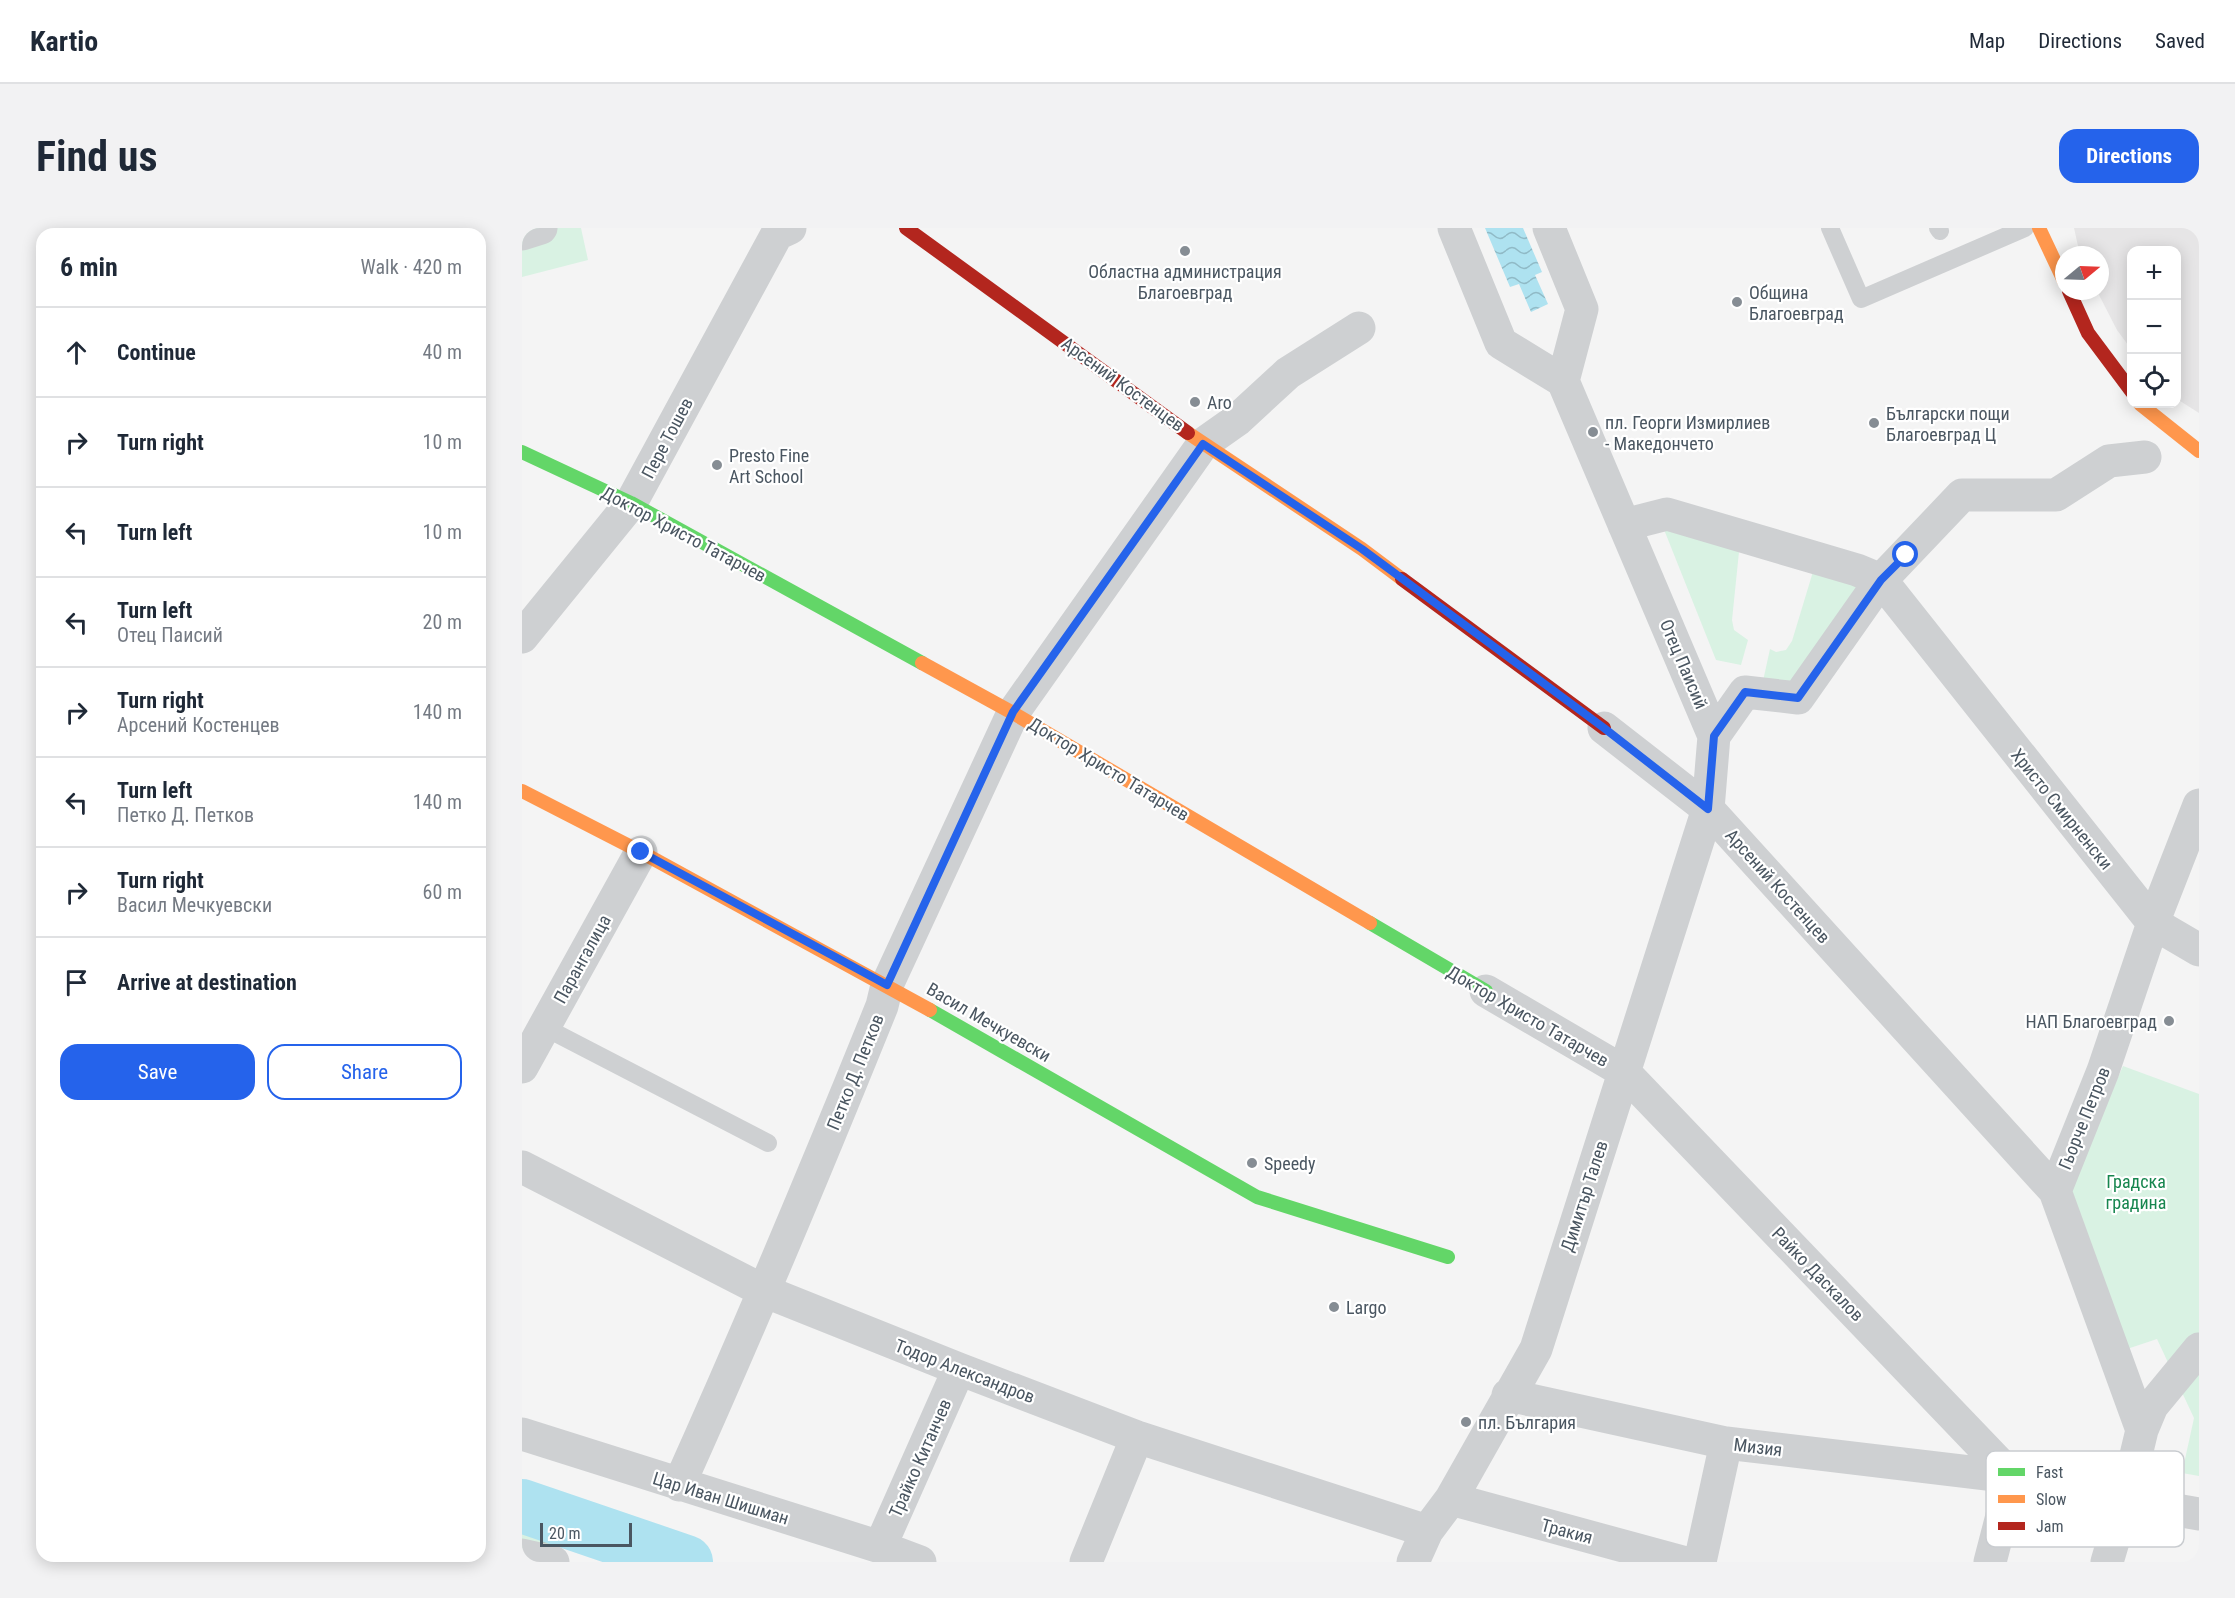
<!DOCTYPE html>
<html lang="en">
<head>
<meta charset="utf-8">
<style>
	body { margin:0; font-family:"Roboto Condensed",sans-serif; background:#f2f2f3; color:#1f2937 }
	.controls { position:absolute; right:18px; top:18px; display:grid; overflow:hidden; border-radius:12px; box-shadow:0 3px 15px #0003 }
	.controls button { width:54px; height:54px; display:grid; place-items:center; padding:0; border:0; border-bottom:2px solid #e0e1e3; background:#fff; color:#1f2937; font:30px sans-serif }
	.compass { position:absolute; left:1533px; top:18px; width:54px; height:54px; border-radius:50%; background:#fff; box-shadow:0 3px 15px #0003; rotate:71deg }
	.scale { position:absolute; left:18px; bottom:15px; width:92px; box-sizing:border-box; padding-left:6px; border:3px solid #4a5661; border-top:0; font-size:16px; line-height:21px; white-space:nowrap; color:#4a5661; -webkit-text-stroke:4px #fff; paint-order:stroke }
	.stop { position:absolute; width:18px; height:18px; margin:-14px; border:4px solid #2563eb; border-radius:50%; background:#fff }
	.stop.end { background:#2563eb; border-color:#fff; box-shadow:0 2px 6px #0008 }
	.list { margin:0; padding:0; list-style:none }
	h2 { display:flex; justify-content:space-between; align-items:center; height:78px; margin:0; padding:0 24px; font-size:26px }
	h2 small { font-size:20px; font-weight:400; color:#747a83 }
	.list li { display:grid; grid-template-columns:39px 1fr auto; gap:18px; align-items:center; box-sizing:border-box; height:90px; padding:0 24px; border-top:2px solid #e0e1e3 }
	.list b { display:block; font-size:22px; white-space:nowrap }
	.list p { margin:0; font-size:20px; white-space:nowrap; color:#747a83 }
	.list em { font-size:20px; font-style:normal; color:#747a83 }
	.actions { display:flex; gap:12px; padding:18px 24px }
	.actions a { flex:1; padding:14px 0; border:2px solid #2563eb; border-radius:18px; text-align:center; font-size:21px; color:#2563eb }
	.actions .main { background:#2563eb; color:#fff }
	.icon { flex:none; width:33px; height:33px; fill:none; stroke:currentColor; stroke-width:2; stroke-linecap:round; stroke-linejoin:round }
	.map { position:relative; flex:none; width:1677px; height:1334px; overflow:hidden; border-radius:18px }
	header { display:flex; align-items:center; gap:36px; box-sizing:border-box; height:84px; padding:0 30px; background:#fff; border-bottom:2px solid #e0e1e3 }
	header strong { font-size:28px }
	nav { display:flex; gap:33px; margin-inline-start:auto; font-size:21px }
	.intro { display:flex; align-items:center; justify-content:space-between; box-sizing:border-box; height:144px; padding:0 36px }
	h1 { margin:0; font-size:42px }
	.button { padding:15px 27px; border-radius:18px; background:#2563eb; color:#fff; font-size:21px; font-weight:700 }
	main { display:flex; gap:36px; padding:0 36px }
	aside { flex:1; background:#fff; border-radius:18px; box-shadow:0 3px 15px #0003 }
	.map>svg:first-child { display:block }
	.education { fill:#e6e5e6 }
	.green { fill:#d9f2e3 }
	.forest { fill:url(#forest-firs) }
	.water { fill:url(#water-waves) }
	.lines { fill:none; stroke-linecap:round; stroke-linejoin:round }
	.river { stroke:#aee2f0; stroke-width:54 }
	.lane { stroke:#ced0d2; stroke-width:18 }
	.street { stroke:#ced0d2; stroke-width:33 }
	.fast { stroke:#63d668; stroke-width:14 }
	.slow { stroke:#ff974d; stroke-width:14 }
	.jam { stroke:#b3261e; stroke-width:14 }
	.route { stroke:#2563eb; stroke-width:8 }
	.poi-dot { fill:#868d94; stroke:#fff; stroke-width:2 }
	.labels { text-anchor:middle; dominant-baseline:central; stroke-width:4.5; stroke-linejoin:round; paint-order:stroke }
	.poi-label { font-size:18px; fill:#4a5661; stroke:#fff; text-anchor:start }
	.street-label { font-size:18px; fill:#4a5661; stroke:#fff }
	.park-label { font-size:18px; fill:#17864f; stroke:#fff }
	.key { fill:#fff; stroke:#c9ccd0; stroke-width:1.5 }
	.key-label { font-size:16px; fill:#4a5661 }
</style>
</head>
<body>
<header>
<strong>Kartio</strong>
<nav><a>Map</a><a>Directions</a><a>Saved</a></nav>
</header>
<div class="intro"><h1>Find us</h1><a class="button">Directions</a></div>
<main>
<aside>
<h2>6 min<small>Walk · 420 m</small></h2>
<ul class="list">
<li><svg class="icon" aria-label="ahead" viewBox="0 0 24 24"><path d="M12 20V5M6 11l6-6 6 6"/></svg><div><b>Continue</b></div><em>40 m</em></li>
<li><svg class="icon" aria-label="right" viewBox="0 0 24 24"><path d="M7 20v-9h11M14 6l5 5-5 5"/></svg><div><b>Turn right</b></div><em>10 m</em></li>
<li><svg class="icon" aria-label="left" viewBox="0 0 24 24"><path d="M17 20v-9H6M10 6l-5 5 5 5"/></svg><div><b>Turn left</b></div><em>10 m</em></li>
<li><svg class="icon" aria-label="left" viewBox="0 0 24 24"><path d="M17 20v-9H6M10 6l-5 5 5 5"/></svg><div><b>Turn left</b><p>Отец Паисий</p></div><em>20 m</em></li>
<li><svg class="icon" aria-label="right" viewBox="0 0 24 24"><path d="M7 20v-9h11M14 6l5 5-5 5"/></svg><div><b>Turn right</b><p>Арсений Костенцев</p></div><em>140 m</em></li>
<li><svg class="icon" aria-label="left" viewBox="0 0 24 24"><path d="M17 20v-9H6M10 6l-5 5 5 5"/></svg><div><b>Turn left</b><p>Петко Д. Петков</p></div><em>140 m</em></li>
<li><svg class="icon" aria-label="right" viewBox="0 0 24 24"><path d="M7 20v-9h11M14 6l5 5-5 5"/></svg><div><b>Turn right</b><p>Васил Мечкуевски</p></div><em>60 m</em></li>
<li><svg class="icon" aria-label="arrive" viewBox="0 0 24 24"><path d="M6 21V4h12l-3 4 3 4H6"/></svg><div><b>Arrive at destination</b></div></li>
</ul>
<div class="actions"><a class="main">Save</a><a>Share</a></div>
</aside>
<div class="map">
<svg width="1677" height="1334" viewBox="0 0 1677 1334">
	<defs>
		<pattern id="forest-firs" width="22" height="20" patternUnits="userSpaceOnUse" patternTransform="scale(1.5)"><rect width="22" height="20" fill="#d9f2e3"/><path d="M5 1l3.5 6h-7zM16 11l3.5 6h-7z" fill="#b2c7bb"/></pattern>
		<pattern id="water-waves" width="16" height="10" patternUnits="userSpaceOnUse" patternTransform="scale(1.5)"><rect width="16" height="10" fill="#aee2f0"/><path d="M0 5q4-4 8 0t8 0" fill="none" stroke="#90bac6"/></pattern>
	</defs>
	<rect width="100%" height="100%" fill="#f4f4f4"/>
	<path class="education" d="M 1552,0 L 1677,0 L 1677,185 L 1655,171 L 1654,22 L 1610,22 L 1609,121 L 1595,102 L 1575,63 L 1578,63 L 1578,27 L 1558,27 Z"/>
	<path class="green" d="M 0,0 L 59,0 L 66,32 L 0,49 Z
		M 1139,294 L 1218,314 L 1210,392 L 1212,402 L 1226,412 L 1219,437 L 1194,432 Z
		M 1293,337 L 1341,352 L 1272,457 L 1241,453 L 1248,421 L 1254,424 L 1264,422 L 1270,413 Z
		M 1601,838 L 1677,866 L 1677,1248 L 1660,1245 L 1672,1190 L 1635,1111 L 1605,1121 L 1547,961 Z"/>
	<path class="forest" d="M 0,1279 L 39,1316 L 0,1320 Z"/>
	<path class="water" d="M 963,0 L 1001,0 L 1020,44 L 1013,47 L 1026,76 L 1009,84 L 997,56 L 988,59 Z"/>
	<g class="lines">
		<path class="river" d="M 0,1278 L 164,1334"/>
		<path class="lane" d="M 1308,0 L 1339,71 L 1503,0
			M 1416,0 L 1418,3
			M 22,799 L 246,915"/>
		<path class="street" d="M 932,0 L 979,115 L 1041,153 L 1060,81 L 1027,0
			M 0,6 L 19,0
			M 1102,297 L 1145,286 L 1335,342 L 1359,352 L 1631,695 L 1677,722
			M 0,409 L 109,275 L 255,6 L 268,0
			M 1082,500 L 1186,581 L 1533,963
			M 1192,508 L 1223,464 L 1276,470 L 1359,352 L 1440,267 L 1534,267 L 1587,233 L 1623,229
			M 964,763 L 1101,843 L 1490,1249
			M 0,839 L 119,624
			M 0,939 L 242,1063 L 437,1141 L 615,1209 L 905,1303
			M 1677,1121 L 1630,1178 L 1620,1202 L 1603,1273 L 1677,1286
			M 986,1167 L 1204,1215 L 1490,1249
			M 1620,1202 L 1533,963 L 1581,843 L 1631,695 L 1677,577
			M 0,1206 L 358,1319 L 398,1334
			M 157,1257 C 228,1099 295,939 360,778 L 365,757 L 491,485 L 681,216 L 715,192 L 766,145 L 837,100
			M 929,1271 L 1160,1334
			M 358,1319 L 437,1141
			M 0,1327 L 31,1334
			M 564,1334 L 615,1209
			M 891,1334 L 905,1303 L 929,1271 L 1014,1121 L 1186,581 L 1192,508 L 1041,153
			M 1178,1334 L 1204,1215
			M 1468,1334 L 1490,1249 L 1603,1273 L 1585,1334"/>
		<path class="fast" d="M 0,224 L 109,275 L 400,435
			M 848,695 L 964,763
			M 408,782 L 735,969 L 926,1029"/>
		<path class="slow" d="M 1517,0 L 1542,53
			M 1618,176 L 1677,223
			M 666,205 L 840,321 L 880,351
			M 400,435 L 491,485 L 848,695
			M 0,563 L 119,624 L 408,782"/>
		<path class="jam" d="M 384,0 L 666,205
			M 1547,63 L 1566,105 L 1610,164
			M 880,351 L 1082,500"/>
	</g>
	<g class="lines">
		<path class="route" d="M 119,624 L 365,757 L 491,484 L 681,216 L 840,321 L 1082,500 L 1186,581 L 1192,508 L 1223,464 L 1276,470 L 1359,352 L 1384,327"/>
	</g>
	<g class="poi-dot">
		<circle cx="663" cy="23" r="6"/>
		<circle cx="1215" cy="74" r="6"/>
		<circle cx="673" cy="174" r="6"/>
		<circle cx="1352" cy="195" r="6"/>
		<circle cx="1071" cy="204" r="6"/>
		<circle cx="195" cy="237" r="6"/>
		<circle cx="1647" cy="793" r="6"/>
		<circle cx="730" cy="935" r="6"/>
		<circle cx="812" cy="1079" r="6"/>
		<circle cx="944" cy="1194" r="6"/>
	</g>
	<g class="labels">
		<g class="poi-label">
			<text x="663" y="43" text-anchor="middle">Областна администрация<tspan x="663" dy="21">Благоевград</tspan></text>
			<text x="1227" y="64">Община<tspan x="1227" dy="21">Благоевград</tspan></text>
			<text x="685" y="174">Aro</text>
			<text x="1364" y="185">Български пощи<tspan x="1364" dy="21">Благоевград Ц</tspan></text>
			<text x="1083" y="194">пл. Георги Измирлиев<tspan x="1083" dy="21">- Македончето</tspan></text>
			<text x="207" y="227">Presto Fine<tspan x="207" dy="21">Art School</tspan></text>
			<text x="1635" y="793" text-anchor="end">НАП Благоевград</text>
			<text x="742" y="935">Speedy</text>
			<text x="824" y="1079">Largo</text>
			<text x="956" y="1194">пл. България</text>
		</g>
		<g class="street-label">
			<text transform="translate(601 156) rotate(36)">Арсений Костенцев</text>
			<text transform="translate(145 210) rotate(-62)">Пере Тошев</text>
			<text transform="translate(162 306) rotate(28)">Доктор Христо Татарчев</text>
			<text transform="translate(1162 436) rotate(67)">Отец Паисий</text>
			<text transform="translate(587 541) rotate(31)">Доктор Христо Татарчев</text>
			<text transform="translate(1540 581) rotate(51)">Христо Смирненски</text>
			<text transform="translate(1256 658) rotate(48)">Арсений Костенцев</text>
			<text transform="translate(60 731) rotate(-61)">Парангалица</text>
			<text transform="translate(1006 788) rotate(30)">Доктор Христо Татарчев</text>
			<text transform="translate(467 794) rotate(30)">Васил Мечкуевски</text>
			<text transform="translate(333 844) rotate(-68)">Петко Д. Петков</text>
			<text transform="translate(1562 890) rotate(-68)">Гьорче Петров</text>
			<text transform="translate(1062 968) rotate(-72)">Димитър Талев</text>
			<text transform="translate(1296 1046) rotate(46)">Райко Даскалов</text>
			<text transform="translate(443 1143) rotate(21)">Тодор Александров</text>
			<text transform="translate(1236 1219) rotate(7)">Мизия</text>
			<text transform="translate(398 1230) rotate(-66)">Трайко Китанчев</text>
			<text transform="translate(199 1270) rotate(17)">Цар Иван Шишман</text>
			<text transform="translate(1045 1303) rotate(15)">Тракия</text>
		</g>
		<g class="park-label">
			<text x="1614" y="953">Градска<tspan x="1614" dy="21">градина</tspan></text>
		</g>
	</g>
	<rect x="1464" y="1223" width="198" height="96" rx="9" class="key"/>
	<rect x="1476" y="1240" width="27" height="8" fill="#63d668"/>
	<rect x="1476" y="1267" width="27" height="8" fill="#ff974d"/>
	<rect x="1476" y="1294" width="27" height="8" fill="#b3261e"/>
	<g class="key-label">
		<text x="1514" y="1250">Fast</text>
		<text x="1514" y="1277">Slow</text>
		<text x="1514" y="1304">Jam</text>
	</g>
</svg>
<div class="controls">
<button>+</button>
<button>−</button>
<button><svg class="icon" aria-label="locate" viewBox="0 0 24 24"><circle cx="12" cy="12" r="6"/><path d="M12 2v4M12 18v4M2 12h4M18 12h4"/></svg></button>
</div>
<svg class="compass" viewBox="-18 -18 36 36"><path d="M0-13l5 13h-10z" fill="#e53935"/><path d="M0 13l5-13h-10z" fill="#747a83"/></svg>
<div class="scale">20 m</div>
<div class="stop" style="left:1384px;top:327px"></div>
<div class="stop end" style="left:119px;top:624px"></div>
</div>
</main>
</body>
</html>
